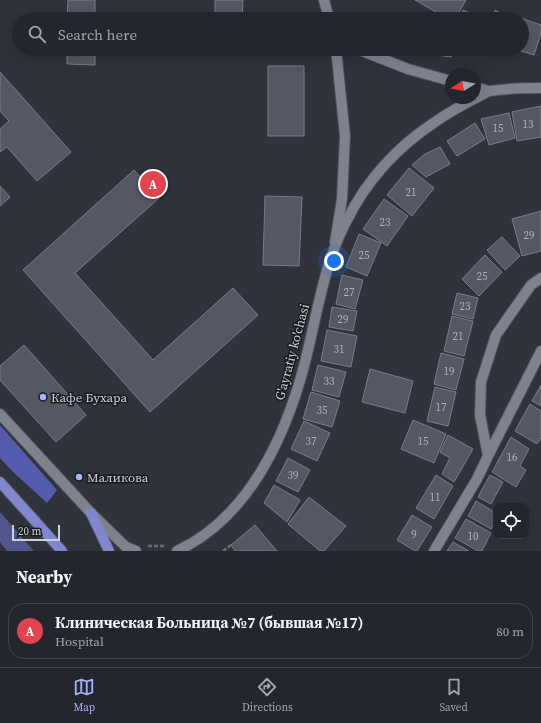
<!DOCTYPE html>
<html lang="en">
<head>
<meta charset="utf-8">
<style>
	body { margin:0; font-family:"Source Serif 4",serif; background:#2c2e35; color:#f1f3f6 }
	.controls { position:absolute; right:12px; bottom:12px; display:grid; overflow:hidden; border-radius:8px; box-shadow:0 4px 16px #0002 }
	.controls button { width:36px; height:36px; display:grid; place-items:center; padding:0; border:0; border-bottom:1px solid #414349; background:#24262d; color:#f1f3f6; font:20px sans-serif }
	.compass { position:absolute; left:445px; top:68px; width:36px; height:36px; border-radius:50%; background:#24262d; box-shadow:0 4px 16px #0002; rotate:259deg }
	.scale { position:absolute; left:12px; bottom:10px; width:48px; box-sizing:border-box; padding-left:4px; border:2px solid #cfd0d7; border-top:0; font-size:11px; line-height:14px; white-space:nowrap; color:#cfd0d7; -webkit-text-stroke:3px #191a1e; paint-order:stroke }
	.you { position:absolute; left:334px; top:261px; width:14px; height:14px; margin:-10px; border:3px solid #fff; border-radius:50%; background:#1a73e8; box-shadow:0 0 0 6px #1a73e833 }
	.badge { display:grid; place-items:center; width:26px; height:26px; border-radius:50%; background:#a7b1fc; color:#fff; font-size:13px; font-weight:700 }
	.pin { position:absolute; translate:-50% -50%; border:2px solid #fff; box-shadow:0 1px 4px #0006 }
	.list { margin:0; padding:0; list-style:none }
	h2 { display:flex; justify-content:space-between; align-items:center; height:52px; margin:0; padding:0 16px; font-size:17px }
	h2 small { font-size:13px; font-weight:400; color:#a3a5aa }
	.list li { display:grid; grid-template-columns:26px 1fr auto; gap:12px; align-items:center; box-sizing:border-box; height:56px; margin:0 8px 8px; padding:0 8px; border:1px solid #414349; border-radius:16px }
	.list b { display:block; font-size:15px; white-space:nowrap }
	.list p { margin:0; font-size:13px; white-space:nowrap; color:#a3a5aa }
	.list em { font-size:13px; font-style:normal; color:#a3a5aa }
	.icon { flex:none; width:22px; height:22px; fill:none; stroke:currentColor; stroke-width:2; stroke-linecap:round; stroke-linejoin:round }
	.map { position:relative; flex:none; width:541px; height:551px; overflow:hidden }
	.search { position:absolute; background:#24262d; box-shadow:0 4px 16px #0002; left:12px; right:12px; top:12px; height:44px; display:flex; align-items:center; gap:10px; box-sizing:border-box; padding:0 14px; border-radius:22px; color:#a3a5aa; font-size:15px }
	.sheet { height:116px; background:#24262d }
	nav { display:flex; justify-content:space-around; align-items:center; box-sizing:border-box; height:56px; border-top:1px solid #414349; background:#24262d; font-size:11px; color:#a3a5aa }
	nav a { display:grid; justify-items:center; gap:2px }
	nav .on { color:#a7b1fc }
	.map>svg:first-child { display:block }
	.green { fill:#50568c }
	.forest { fill:#545aac }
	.building { fill:#555762; stroke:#7a7c88 }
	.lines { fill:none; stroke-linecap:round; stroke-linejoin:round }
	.street-casing { stroke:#4f5058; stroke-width:12 }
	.secondary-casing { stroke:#4f5058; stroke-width:12 }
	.primary-casing { stroke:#4f5058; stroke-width:12 }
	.path { stroke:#6a6c75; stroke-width:2.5; stroke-dasharray:4 2; stroke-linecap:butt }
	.street { stroke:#7f818d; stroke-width:10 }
	.secondary { stroke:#7f818d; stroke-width:10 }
	.primary { stroke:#8187ce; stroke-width:10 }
	.poi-dot { fill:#a7b1fc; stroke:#191a1e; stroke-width:1.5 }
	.labels { text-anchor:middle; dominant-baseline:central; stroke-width:3; stroke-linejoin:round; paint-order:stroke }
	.number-label { font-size:11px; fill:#b0b2ba }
	.street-label { font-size:13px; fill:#cfd0d7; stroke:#191a1e }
	.poi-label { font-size:13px; fill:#cfd0d7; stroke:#191a1e; text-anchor:start }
</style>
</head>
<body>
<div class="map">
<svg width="541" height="551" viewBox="0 0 541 551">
	<rect width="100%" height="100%" fill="#30323c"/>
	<path class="green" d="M 0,512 L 34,551 L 7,551 L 0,542 Z"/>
	<path class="forest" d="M 0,425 L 57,490 L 47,503 L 13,472 L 0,458 Z"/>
	<path class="building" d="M 68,0 L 95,0 L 95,19 L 67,19 Z
		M 215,0 L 243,0 L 242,19 L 215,19 Z
		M 415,0 L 466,0 L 455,19 L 448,19 Z
		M 463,10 L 484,19 L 459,19 Z
		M 495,10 L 507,17 L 506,19 L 493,19 Z
		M 144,14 L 179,15 L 179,19 L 144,19 Z
		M 515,16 L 541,25 L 541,33 L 534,55 L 515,49 L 522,49 L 522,19 L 514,19 Z
		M 67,49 L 95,49 L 95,65 L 67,64 Z
		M 424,49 L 454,49 L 451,57 L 422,53 Z
		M 268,66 L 304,66 L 304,136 L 268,136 Z
		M 0,72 L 71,152 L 37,181 L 7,147 L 0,152 L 0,129 L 9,121 L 0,111 Z
		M 541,106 L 541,137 L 517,141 L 512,112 Z
		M 509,113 L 515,138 L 489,145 L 481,119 Z
		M 475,123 L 485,139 L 457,156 L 447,141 Z
		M 440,147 L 450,164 L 426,177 L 412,165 L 425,154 Z
		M 409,168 L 434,188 L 412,216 L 387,195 Z
		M 134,170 L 159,198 L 75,273 L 153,360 L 233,288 L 258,315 L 150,412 L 23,270 Z
		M 0,186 L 10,197 L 0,206 Z
		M 265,196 L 302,197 L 299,266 L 263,265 Z
		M 384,199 L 408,216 L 387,246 L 363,229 Z
		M 541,211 L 541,251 L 522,256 L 512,219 Z
		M 359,234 L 381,243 L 367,276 L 346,267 Z
		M 502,237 L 520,256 L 505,270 L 487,250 Z
		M 485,255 L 502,272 L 479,296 L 462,279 Z
		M 342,275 L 363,280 L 355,309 L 336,304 Z
		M 457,293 L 478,298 L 473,319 L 452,314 Z
		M 332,307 L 357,311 L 353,331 L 329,327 Z
		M 452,316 L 473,321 L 464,356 L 444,351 Z
		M 327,330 L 357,336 L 351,367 L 321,361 Z
		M 24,345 L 86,415 L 56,442 L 0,380 L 0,366 Z
		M 441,353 L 464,359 L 456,390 L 434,384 Z
		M 318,365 L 346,372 L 339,397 L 312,390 Z
		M 370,369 L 413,381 L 405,413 L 362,402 Z
		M 541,385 L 541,406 L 532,401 Z
		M 435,387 L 456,392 L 448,426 L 427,421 Z
		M 311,392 L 340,401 L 332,427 L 303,419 Z
		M 530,404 L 541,411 L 541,438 L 537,444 L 515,431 Z
		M 413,420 L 446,434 L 434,463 L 401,449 Z
		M 304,421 L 330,433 L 317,461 L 291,449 Z
		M 448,435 L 473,449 L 454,482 L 442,474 L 450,458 L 440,452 Z
		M 511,437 L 529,449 L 520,466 L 526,470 L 516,487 L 492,472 Z
		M 288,458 L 310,470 L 298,492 L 276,481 Z
		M 436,475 L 453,486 L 434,519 L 416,508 Z
		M 490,475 L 503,482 L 491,504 L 478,497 Z
		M 274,485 L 300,500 L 287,522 L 264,503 Z
		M 309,497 L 346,526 L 324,551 L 320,551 L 288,524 Z
		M 476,501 L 496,513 L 496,520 L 491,529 L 468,516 Z
		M 412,515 L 432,527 L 417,551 L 415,551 L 397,540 Z
		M 466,519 L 491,533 L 482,551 L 478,551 L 455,538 Z
		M 255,525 L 277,551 L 235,551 L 231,545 Z
		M 453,542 L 469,551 L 447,551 Z"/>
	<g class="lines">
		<defs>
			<path id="street" d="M 324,0 L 329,19
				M 357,49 L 408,69 L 451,81
				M 475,87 L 489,91
				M 335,242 L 342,199 L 345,136 L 336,49
				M 488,456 L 541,351
				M 434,551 L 477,479 L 488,456 L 480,415 L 481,382 L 496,335 L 531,285 L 541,278"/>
			<path id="secondary" d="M 0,414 L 91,513 L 126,547 L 136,551
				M 177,551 C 248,518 285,438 304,366 C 317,317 323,265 347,220 C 367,180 397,147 435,122 C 448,113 462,105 476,98 C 480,96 485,92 490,91 C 503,89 528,88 541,88"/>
			<path id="primary" d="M 0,482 L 62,551
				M 91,513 L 109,551"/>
		</defs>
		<use href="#street" class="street-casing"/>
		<use href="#secondary" class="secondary-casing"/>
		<use href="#primary" class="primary-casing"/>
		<path class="path" d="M 148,546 L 164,546 L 166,545
			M 223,551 L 231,545"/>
		<use href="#street" class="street"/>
		<use href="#secondary" class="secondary"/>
		<use href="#primary" class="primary"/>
	</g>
	<g class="poi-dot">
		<circle cx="43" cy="397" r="4"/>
		<circle cx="79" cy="477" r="4"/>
	</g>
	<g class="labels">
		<g class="number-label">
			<text x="528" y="124">13</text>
			<text x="498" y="128">15</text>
			<text x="411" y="192">21</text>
			<text x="385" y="222">23</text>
			<text x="529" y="235">29</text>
			<text x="364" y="255">25</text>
			<text x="482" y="276">25</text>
			<text x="349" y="292">27</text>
			<text x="465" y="306">23</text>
			<text x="343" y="319">29</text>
			<text x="458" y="336">21</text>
			<text x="339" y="349">31</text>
			<text x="449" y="371">19</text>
			<text x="329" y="381">33</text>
			<text x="441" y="407">17</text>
			<text x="322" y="410">35</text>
			<text x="311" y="441">37</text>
			<text x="423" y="441">15</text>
			<text x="512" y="457">16</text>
			<text x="293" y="475">39</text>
			<text x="435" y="497">11</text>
			<text x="414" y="534">9</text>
			<text x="473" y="536">10</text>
		</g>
		<g class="street-label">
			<text transform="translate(292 352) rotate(-75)">G'ayratiy ko'chasi</text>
		</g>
		<g class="poi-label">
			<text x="51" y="397">Кафе Бухара</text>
			<text x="87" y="477">Маликова</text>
		</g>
	</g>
</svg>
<div class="controls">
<button><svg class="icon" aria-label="locate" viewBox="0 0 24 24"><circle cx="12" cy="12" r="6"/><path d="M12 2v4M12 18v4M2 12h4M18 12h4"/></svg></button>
</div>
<svg class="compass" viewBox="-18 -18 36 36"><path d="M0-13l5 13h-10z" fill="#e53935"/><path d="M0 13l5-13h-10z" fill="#a3a5aa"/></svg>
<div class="scale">20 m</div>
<div class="you"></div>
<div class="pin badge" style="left:153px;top:184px;background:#e0444e">A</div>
<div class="search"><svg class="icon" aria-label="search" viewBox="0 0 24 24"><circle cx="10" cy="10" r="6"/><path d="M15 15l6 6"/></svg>Search here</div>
</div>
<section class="sheet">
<h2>Nearby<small></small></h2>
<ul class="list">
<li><span class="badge" style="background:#e0444e">A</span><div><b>Клиническая Больница №7 (бывшая №17)</b><p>Hospital</p></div><em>80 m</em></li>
</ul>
</section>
<nav>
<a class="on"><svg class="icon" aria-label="map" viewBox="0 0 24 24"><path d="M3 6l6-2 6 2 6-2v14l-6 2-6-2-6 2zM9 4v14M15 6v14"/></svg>Map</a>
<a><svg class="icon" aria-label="directions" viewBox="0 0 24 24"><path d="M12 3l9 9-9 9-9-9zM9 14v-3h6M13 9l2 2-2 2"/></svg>Directions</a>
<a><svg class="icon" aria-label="saved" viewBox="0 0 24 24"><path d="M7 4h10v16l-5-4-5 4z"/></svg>Saved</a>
</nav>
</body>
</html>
